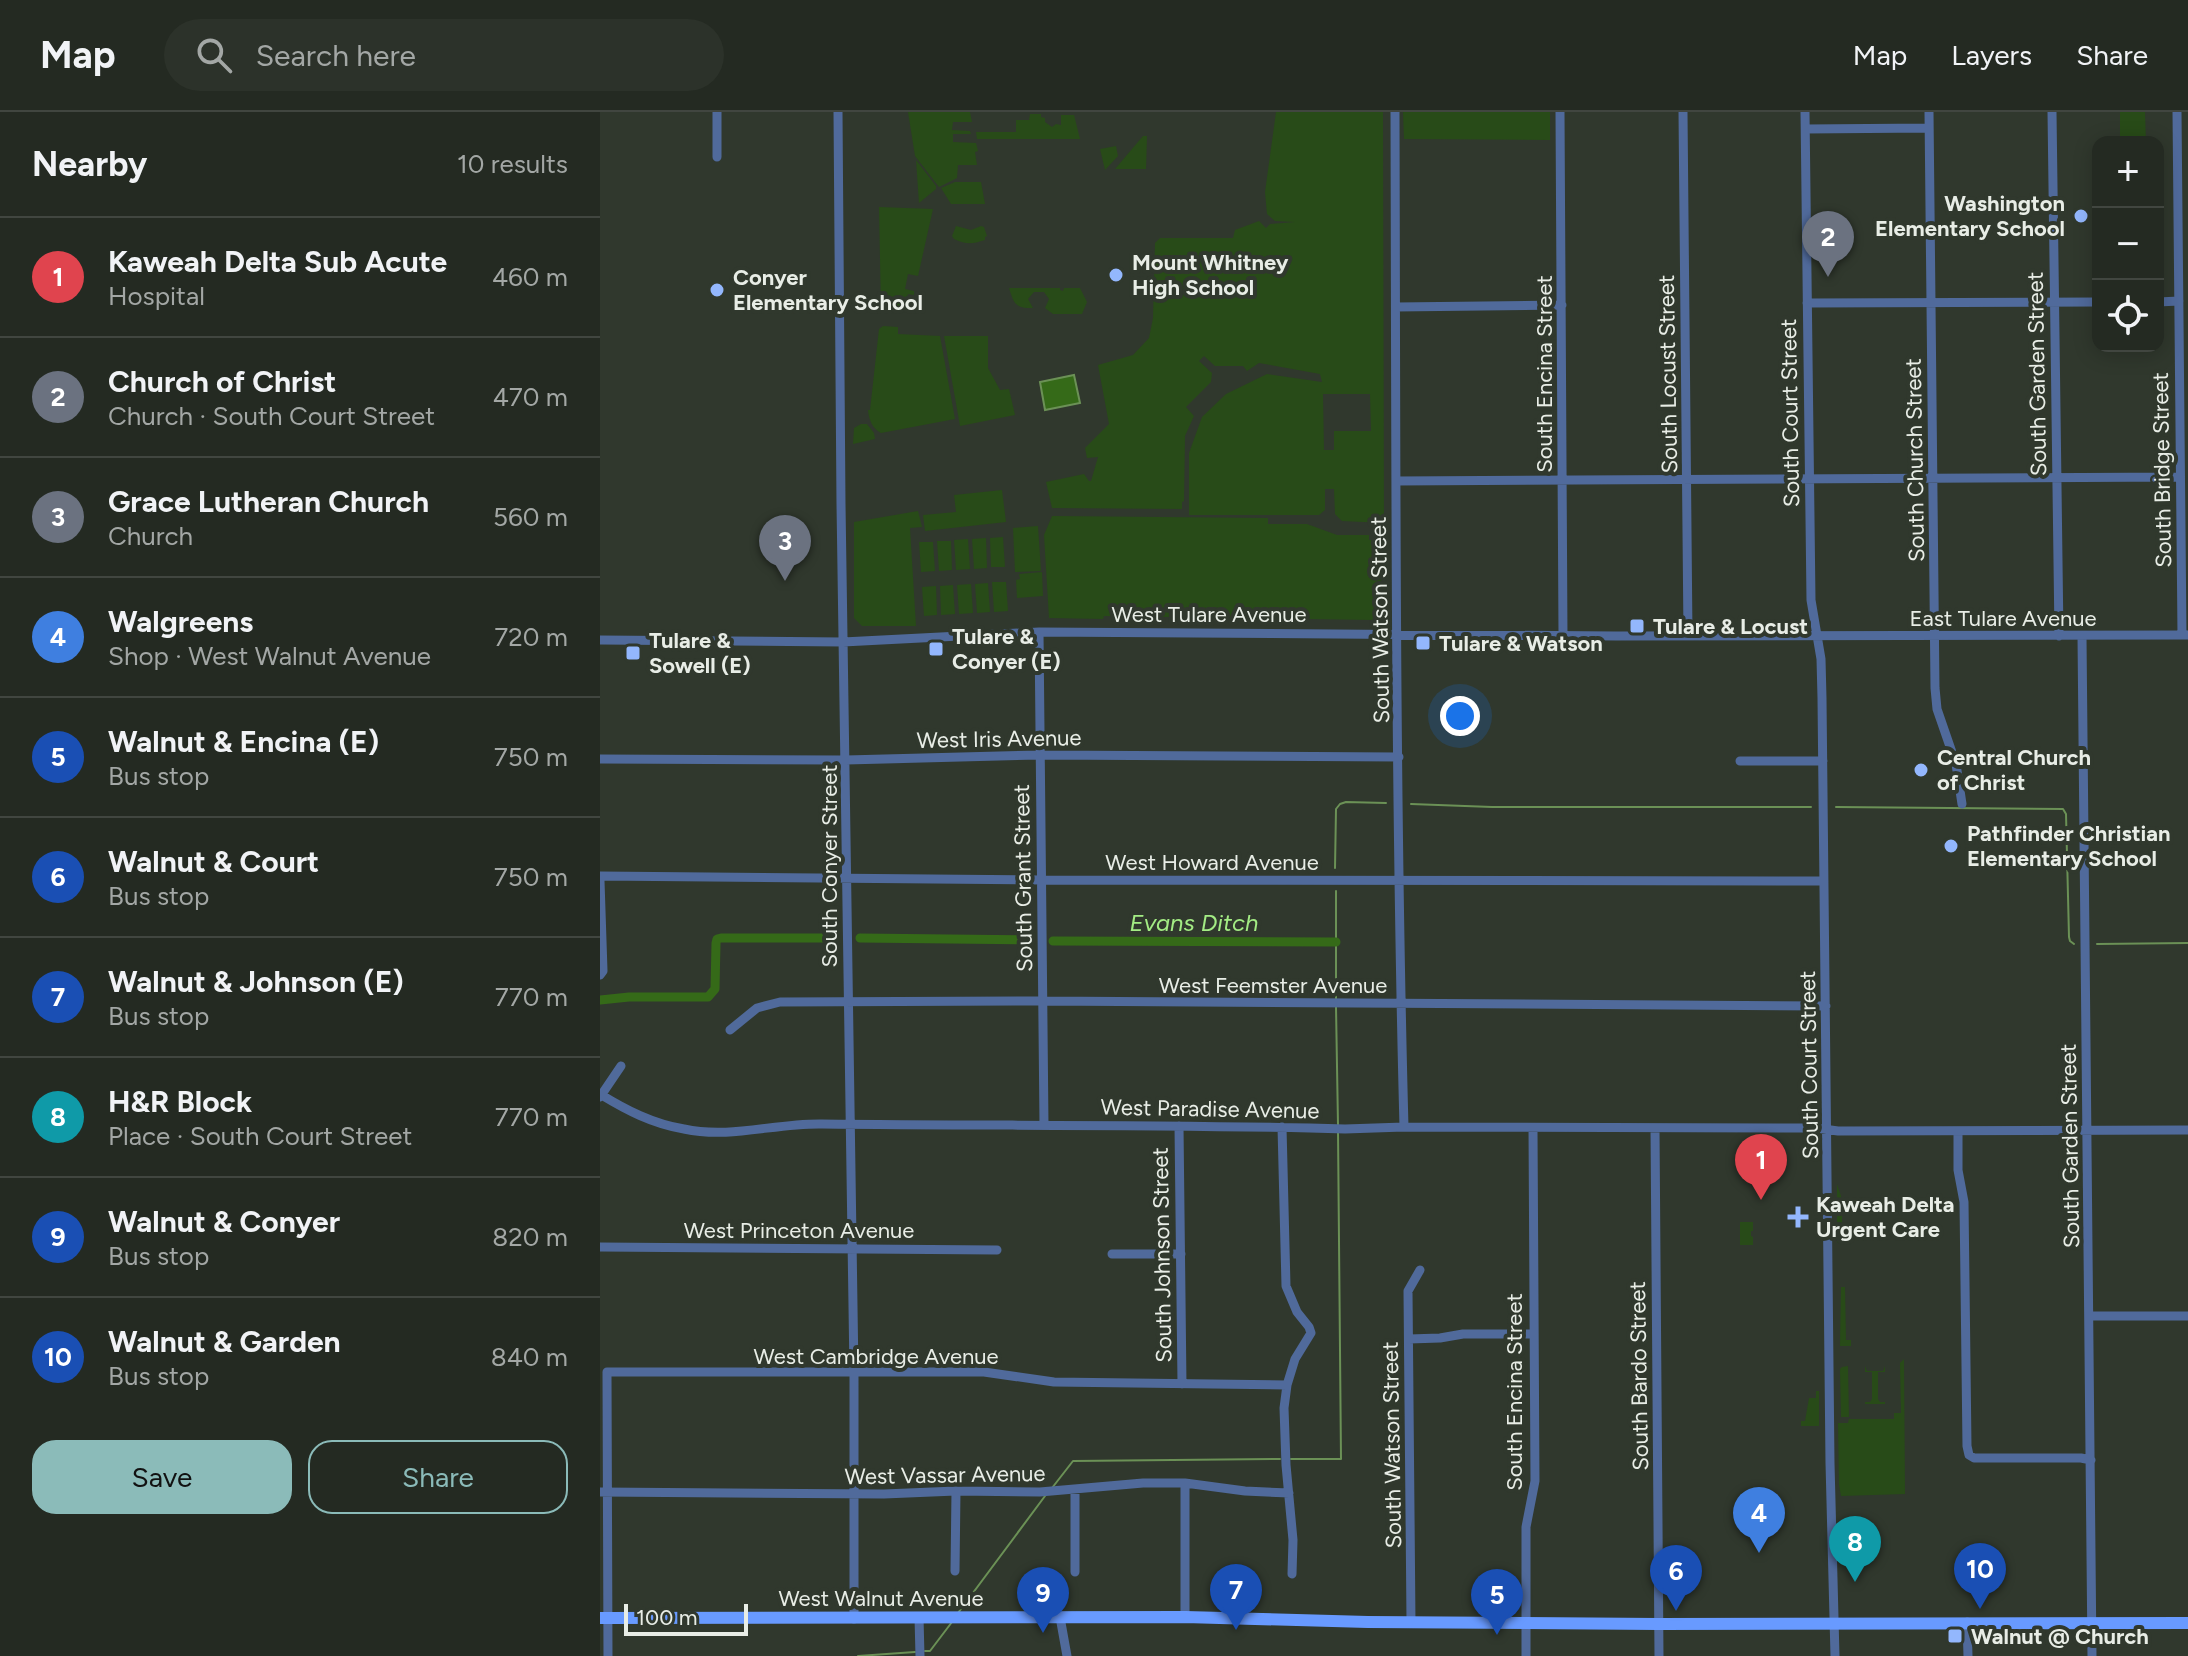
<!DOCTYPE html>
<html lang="en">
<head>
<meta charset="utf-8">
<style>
	body { margin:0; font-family:Figtree,sans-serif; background:#2c322a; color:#f1f3f6 }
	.controls { position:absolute; right:24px; top:24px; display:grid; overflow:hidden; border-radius:16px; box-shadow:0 4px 20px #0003 }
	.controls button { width:72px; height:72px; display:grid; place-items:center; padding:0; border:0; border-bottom:2px solid #414640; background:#242a22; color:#f1f3f6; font:40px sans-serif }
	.scale { position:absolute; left:24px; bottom:20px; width:124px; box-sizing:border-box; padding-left:8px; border:4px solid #e8ede6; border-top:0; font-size:22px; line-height:28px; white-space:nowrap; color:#e8ede6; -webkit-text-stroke:6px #30382d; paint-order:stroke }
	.you { position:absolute; left:860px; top:604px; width:28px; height:28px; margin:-20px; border:6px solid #fff; border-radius:50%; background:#1a73e8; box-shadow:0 0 0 12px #1a73e833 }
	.badge { display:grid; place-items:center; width:52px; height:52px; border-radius:50%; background:#8bbbb9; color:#fff; font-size:26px; font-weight:700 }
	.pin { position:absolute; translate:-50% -66px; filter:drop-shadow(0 2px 4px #0008) }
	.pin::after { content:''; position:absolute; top:42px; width:28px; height:24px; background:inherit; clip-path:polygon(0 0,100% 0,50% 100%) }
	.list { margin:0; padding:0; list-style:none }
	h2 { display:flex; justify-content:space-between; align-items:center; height:104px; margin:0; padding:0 32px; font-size:34px }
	h2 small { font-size:26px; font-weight:400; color:#a3a7a5 }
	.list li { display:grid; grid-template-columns:52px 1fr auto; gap:24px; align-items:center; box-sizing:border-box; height:120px; padding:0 32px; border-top:2px solid #414640 }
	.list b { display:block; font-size:30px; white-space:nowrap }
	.list p { margin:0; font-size:26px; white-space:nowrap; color:#a3a7a5 }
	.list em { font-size:26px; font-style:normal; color:#a3a7a5 }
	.actions { display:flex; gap:16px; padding:24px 32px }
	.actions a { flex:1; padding:18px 0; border:2px solid #8bbbb9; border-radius:24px; text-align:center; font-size:28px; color:#8bbbb9 }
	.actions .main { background:#8bbbb9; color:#111 }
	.icon { flex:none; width:44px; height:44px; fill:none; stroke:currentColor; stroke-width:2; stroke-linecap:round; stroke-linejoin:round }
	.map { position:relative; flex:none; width:1588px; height:1544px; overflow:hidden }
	header { display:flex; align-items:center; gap:48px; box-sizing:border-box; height:112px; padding:0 40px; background:#242a22; border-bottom:2px solid #414640 }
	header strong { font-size:38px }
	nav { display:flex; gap:44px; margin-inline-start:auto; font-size:28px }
	.search { width:560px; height:72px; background:#2c322a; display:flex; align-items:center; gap:20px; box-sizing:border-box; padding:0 28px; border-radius:44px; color:#a3a7a5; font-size:30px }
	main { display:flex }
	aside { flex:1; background:#242a22 }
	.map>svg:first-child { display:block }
	.green { fill:#284b18; fill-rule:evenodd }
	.water { fill:#356a18; stroke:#6b9156; stroke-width:2 }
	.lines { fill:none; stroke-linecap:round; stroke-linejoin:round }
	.stream { stroke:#6b9156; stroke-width:2 }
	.canal { stroke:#356a18; stroke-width:9 }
	.minor { stroke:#506a9b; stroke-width:9 }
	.major { stroke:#689aff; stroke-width:12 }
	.poi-dot { fill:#93b7fd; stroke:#30382d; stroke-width:3 }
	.labels { text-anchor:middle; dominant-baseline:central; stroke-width:8; stroke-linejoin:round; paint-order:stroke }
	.poi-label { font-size:22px; font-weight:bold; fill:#e8ede6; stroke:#30382d; text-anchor:start }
	.street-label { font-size:22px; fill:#e8ede6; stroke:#30382d }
	.water-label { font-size:24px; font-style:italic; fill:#a3ec84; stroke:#30382d }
</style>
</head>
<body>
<header>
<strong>Map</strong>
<div class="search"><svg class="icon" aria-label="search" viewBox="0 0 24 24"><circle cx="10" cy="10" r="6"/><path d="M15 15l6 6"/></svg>Search here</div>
<nav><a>Map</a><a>Layers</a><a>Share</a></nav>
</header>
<main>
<aside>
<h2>Nearby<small>10 results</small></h2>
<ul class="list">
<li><span class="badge" style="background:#e0444e">1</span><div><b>Kaweah Delta Sub Acute</b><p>Hospital</p></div><em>460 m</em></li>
<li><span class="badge" style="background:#6b7280">2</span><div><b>Church of Christ</b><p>Church · South Court Street</p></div><em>470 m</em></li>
<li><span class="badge" style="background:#6b7280">3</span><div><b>Grace Lutheran Church</b><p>Church</p></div><em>560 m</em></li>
<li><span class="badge" style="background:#3f7fe0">4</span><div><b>Walgreens</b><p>Shop · West Walnut Avenue</p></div><em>720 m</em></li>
<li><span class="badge" style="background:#1a4fb4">5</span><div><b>Walnut &amp; Encina (E)</b><p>Bus stop</p></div><em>750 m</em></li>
<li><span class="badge" style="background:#1a4fb4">6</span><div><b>Walnut &amp; Court</b><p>Bus stop</p></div><em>750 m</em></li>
<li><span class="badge" style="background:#1a4fb4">7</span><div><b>Walnut &amp; Johnson (E)</b><p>Bus stop</p></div><em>770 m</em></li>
<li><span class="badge" style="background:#0f9aa8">8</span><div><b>H&amp;R Block</b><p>Place · South Court Street</p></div><em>770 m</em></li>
<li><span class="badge" style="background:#1a4fb4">9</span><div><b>Walnut &amp; Conyer</b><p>Bus stop</p></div><em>820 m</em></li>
<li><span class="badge" style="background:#1a4fb4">10</span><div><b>Walnut &amp; Garden</b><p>Bus stop</p></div><em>840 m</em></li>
</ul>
<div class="actions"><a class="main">Save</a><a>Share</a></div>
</aside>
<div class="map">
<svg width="1588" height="1544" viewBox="0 0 1588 1544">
	<rect width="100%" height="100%" fill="#30382d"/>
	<path class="green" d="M 308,0 L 370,0 L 372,10 L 353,10 L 352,18 L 370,19 L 371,22 L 353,22 L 353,30 L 376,31 L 378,39 L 375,40 L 377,53 L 358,53 L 357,66 L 339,75 L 315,44 Z
		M 676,0 L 783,0 L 784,411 L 742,409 L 735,402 L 734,377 L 725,377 L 725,398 L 719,403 L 589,403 L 589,341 L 602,305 L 626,282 L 667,262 L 722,270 L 720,262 L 659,251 L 647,259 L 643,254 L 615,254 L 604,244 L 599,249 L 612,261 L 611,270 L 586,295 L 594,304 L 585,324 L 584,389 L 582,390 L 582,397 L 452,396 L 446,370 L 484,362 L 489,369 L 491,369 L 498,345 L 487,346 L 485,336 L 509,312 L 498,253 L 533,243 L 549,226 L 553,206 L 555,131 L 560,126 L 633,126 L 635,118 L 659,109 L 666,116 L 670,112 L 695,110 L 675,109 L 667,102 L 665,80 ZM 723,282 L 770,282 L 771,319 L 734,319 L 734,338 L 724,338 Z
		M 803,0 L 950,0 L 950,28 L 804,27 Z
		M 1520,0 L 1545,0 L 1546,30 L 1520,30 Z
		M 430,2 L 441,2 L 441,5 L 445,6 L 445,10 L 452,15 L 456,12 L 461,13 L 461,3 L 474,3 L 480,27 L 377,27 L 376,20 L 416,20 L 416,8 L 429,8 Z
		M 543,24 L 547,24 L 546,57 L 515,57 Z
		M 516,34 L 518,44 L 505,58 L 500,37 Z
		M 316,48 L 336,74 L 336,77 L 319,91 Z
		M 355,70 L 381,70 L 385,92 L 351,92 L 341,76 Z
		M 279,95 L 333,97 L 318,164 L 308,162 L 305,177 L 314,179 L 314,183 L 308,182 L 306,197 L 281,198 Z
		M 356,114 L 371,118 L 381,114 L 384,115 L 387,124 L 385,125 L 385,128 C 372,132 367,133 354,127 L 352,124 Z
		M 409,176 L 460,176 L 460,178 L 463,179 L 464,176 L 480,176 L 487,190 L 482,202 L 453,202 L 445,196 L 449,187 L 444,180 L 434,180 L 428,187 L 433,196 C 415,196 414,192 409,176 Z
		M 283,214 L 298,215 L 298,222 L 340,224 L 355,307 L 281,321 C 272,316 269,308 268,298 L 270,298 L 279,217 Z
		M 344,224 L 388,224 L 388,256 L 400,278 L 409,277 L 415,303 L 360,314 Z
		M 261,312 L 267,312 L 274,321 L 275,327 L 253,332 L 254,316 Z
		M 402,378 L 406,410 L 325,419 L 323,403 L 356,400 L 354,383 Z
		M 318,399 L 322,415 L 310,416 L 316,514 L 262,514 L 254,506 L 254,410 Z
		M 452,404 L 668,406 L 668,412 L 707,412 L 737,423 L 769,423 L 769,428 L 784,428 L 785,502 L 780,506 L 774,508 L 504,504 L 503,507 L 449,506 L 444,423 Z
		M 438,414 L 441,459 L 415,460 L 413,416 Z
		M 403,425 L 405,455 L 391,455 L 390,426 Z
		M 386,426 L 387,456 L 374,457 L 372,427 Z
		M 368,427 L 370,457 L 356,458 L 354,428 Z
		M 337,429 L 351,429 L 352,458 L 339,459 Z
		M 319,430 L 333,430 L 335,459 L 321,460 Z
		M 442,460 L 443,484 L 417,486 L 416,468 L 420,467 L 419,462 Z
		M 392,470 L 406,470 L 408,499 L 394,500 Z
		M 388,471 L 390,500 L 377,501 L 375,472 Z
		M 371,472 L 373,501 L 359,502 L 357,473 Z
		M 353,473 L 355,502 L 341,503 L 340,474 Z
		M 336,474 L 337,503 L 324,504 L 322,475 Z
		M 1237,1072 L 1242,1087 L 1242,1123 L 1237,1131 Z
		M 1140,1110 L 1153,1110 L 1153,1119 L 1151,1119 L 1151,1124 L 1153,1125 L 1153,1133 L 1140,1133 Z
		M 1241,1175 L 1245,1175 L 1246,1228 L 1251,1228 L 1251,1234 L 1240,1234 Z
		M 1304,1247 L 1305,1382 L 1241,1384 L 1239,1373 L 1238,1311 L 1248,1311 L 1249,1307 L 1294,1307 L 1294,1301 L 1301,1301 L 1300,1251 Z
		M 1248,1254 L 1249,1305 L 1241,1305 L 1240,1257 L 1242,1255 Z
		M 1265,1254 L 1267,1259 L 1283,1259 L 1285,1254 L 1285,1260 L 1278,1260 L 1278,1287 L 1280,1290 L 1285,1290 L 1285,1292 L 1265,1292 L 1265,1290 L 1270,1290 L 1272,1287 L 1272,1260 L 1265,1260 Z
		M 1216,1279 L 1219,1279 L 1219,1314 L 1201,1314 L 1201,1309 L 1205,1309 L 1209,1286 L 1216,1286 Z"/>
	<path class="water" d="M 474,263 L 480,291 L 445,298 L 440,270 Z"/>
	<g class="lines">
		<path class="stream" d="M 811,692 L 892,695 L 1211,695
			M 1236,695 L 1463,697 L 1466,702 L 1469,825 L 1470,829 L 1474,832
			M 735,756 L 736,697 L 740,692 L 746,690 L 786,691
			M 736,779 L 736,889
			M 1497,832 L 1588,831
			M 736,895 L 738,1013
			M 691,1347 L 741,1347 L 738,1019
			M 452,1376 L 473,1349 L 680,1347
			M 358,1501 L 445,1384
			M 325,1539 L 330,1539 L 352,1510
			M 258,1544 L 315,1540"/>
		<path class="canal" d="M 260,826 L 429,828
			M 453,829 L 736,830
			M 0,888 L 29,885 L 108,885 L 115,877 L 116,831 L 117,827 L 121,826 L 234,826"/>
		<path class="minor" d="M 238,0 L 241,392 L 254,1261 L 254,1507
			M 795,0 C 796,338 795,677 804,1015
			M 960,0 L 963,524
			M 1083,0 L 1088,524
			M 1205,0 L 1211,488 L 1221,547 L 1222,586 L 1230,1351 L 1235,1544
			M 1329,0 L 1335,576 L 1337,597 L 1356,652 L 1362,692
			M 1452,0 L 1459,524
			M 1577,0 L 1582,523
			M 1206,17 L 1329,16
			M 117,45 L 117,0
			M 1558,190 L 1579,189
			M 1207,191 L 1498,190
			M 796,195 L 962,193
			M 796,369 L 1580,365
			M 439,520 L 444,1013
			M 1482,524 L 1492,1544
			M 0,528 L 243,530 L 439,520 L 1016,524 L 1588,523
			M 0,647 L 246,648 L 440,643 L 799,645
			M 1140,649 L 1223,649
			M 0,764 L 442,768 L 1224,769
			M 0,769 L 3,859 L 0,863
			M 130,918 L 157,896 L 180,890 L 443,889 L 1226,894
			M 0,982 C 26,998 53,1012 84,1017 C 131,1027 175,1011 222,1012 C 397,1014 571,1012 745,1017 L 804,1015 L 1216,1016 L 1238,1019 L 1588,1018
			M 0,985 L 21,954
			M 579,1014 L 582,1272
			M 682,1015 L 686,1174 L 697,1200 L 709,1215 L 711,1221 L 695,1247 L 687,1273 L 684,1296 L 686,1353 L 693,1428 L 692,1462
			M 1055,1016 L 1059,1544
			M 1358,1020 L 1358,1058 L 1364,1090 L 1367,1334 L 1369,1343 L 1374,1346 L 1481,1346 L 1491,1348
			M 0,1135 L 397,1138
			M 512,1142 L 581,1142
			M 1490,1204 L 1588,1204
			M 809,1227 L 840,1226 L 863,1222 L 933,1222
			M 0,1380 L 284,1382 L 356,1379 L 440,1380 L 543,1371 L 585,1371 L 645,1379 L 689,1381
			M 355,1459 L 356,1379
			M 475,1460 L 475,1379
			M 319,1505 L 320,1544
			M 460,1505 L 467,1544
			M 585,1505 L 585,1371
			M 811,1510 L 808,1179 L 820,1158
			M 1367,1510 L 1368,1544
			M 8,1544 L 7,1260 L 384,1260 L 454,1270 L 687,1273
			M 926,1544 L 926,1415 L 935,1369 L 933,1016"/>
		<path class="major" d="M 0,1506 L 585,1505 L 768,1510 L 1059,1512 L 1588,1511"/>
	</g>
	<g class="poi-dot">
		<circle cx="1481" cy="104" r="8"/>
		<circle cx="516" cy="163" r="8"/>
		<circle cx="117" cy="178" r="8"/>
		<rect x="1029" y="506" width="16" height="16" rx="4"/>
		<rect x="815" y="523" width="16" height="16" rx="4"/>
		<rect x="328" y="529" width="16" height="16" rx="4"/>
		<rect x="25" y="533" width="16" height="16" rx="4"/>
		<circle cx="1321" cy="658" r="8"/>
		<circle cx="1351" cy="734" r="8"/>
		<path d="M1194 1093h8v8h8v8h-8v8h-8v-8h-8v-8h8z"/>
		<rect x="1347" y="1516" width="16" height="16" rx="4"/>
	</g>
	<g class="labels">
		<g class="poi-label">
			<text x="1465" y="91" text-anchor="end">Washington<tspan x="1465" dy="25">Elementary School</tspan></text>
			<text x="532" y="150">Mount Whitney<tspan x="532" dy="25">High School</tspan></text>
			<text x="133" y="165">Conyer<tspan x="133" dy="25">Elementary School</tspan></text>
			<text x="1053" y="514">Tulare &amp; Locust</text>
			<text x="352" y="524">Tulare &amp;<tspan x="352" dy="25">Conyer (E)</tspan></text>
			<text x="49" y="528">Tulare &amp;<tspan x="49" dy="25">Sowell (E)</tspan></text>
			<text x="839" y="531">Tulare &amp; Watson</text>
			<text x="1337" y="645">Central Church<tspan x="1337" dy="25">of Christ</tspan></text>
			<text x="1367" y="721">Pathfinder Christian<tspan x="1367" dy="25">Elementary School</tspan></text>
			<text x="1216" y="1092">Kaweah Delta<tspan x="1216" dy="25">Urgent Care</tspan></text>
			<text x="1371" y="1524">Walnut @ Church</text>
		</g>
		<g class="street-label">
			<text transform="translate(944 262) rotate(-90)">South Encina Street</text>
			<text transform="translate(1068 262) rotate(-91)">South Locust Street</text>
			<text transform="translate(1437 262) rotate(-91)">South Garden Street</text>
			<text transform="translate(1190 301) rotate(-91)">South Court Street</text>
			<text transform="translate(1315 348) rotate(-91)">South Church Street</text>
			<text transform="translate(1562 358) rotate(-91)">South Bridge Street</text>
			<text x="609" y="502">West Tulare Avenue</text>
			<text x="1403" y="506">East Tulare Avenue</text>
			<text transform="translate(780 508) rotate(-91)">South Watson Street</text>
			<text transform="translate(399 627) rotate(-1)">West Iris Avenue</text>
			<text x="612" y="750">West Howard Avenue</text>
			<text transform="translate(229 754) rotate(-90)">South Conyer Street</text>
			<text transform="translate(423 766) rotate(-91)">South Grant Street</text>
			<text x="673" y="873">West Feemster Avenue</text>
			<text transform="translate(1209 953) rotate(-91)">South Court Street</text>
			<text transform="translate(610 997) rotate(1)">West Paradise Avenue</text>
			<text transform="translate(1470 1034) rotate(-91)">South Garden Street</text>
			<text x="199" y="1118">West Princeton Avenue</text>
			<text transform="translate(562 1143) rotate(-91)">South Johnson Street</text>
			<text x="276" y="1244">West Cambridge Avenue</text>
			<text transform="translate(1039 1264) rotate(-91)">South Bardo Street</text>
			<text transform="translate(914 1280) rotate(-90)">South Encina Street</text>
			<text transform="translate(792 1333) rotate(-91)">South Watson Street</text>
			<text transform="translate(345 1363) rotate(-1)">West Vassar Avenue</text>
			<text x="281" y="1486">West Walnut Avenue</text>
		</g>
		<g class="water-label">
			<text x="594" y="810">Evans Ditch</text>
		</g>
	</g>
</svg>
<div class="controls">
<button>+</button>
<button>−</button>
<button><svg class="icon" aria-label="locate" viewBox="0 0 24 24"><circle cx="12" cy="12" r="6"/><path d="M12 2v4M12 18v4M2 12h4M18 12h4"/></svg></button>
</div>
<div class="scale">100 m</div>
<div class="you"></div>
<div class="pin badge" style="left:1161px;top:1088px;background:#e0444e">1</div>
<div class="pin badge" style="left:1228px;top:165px;background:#6b7280">2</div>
<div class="pin badge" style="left:185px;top:469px;background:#6b7280">3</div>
<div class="pin badge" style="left:1159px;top:1441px;background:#3f7fe0">4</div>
<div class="pin badge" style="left:897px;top:1523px;background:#1a4fb4">5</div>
<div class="pin badge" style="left:1076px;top:1499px;background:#1a4fb4">6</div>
<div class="pin badge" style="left:636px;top:1518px;background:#1a4fb4">7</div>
<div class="pin badge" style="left:1255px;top:1470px;background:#0f9aa8">8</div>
<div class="pin badge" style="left:443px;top:1521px;background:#1a4fb4">9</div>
<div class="pin badge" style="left:1380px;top:1497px;background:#1a4fb4">10</div>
</div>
</main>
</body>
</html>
